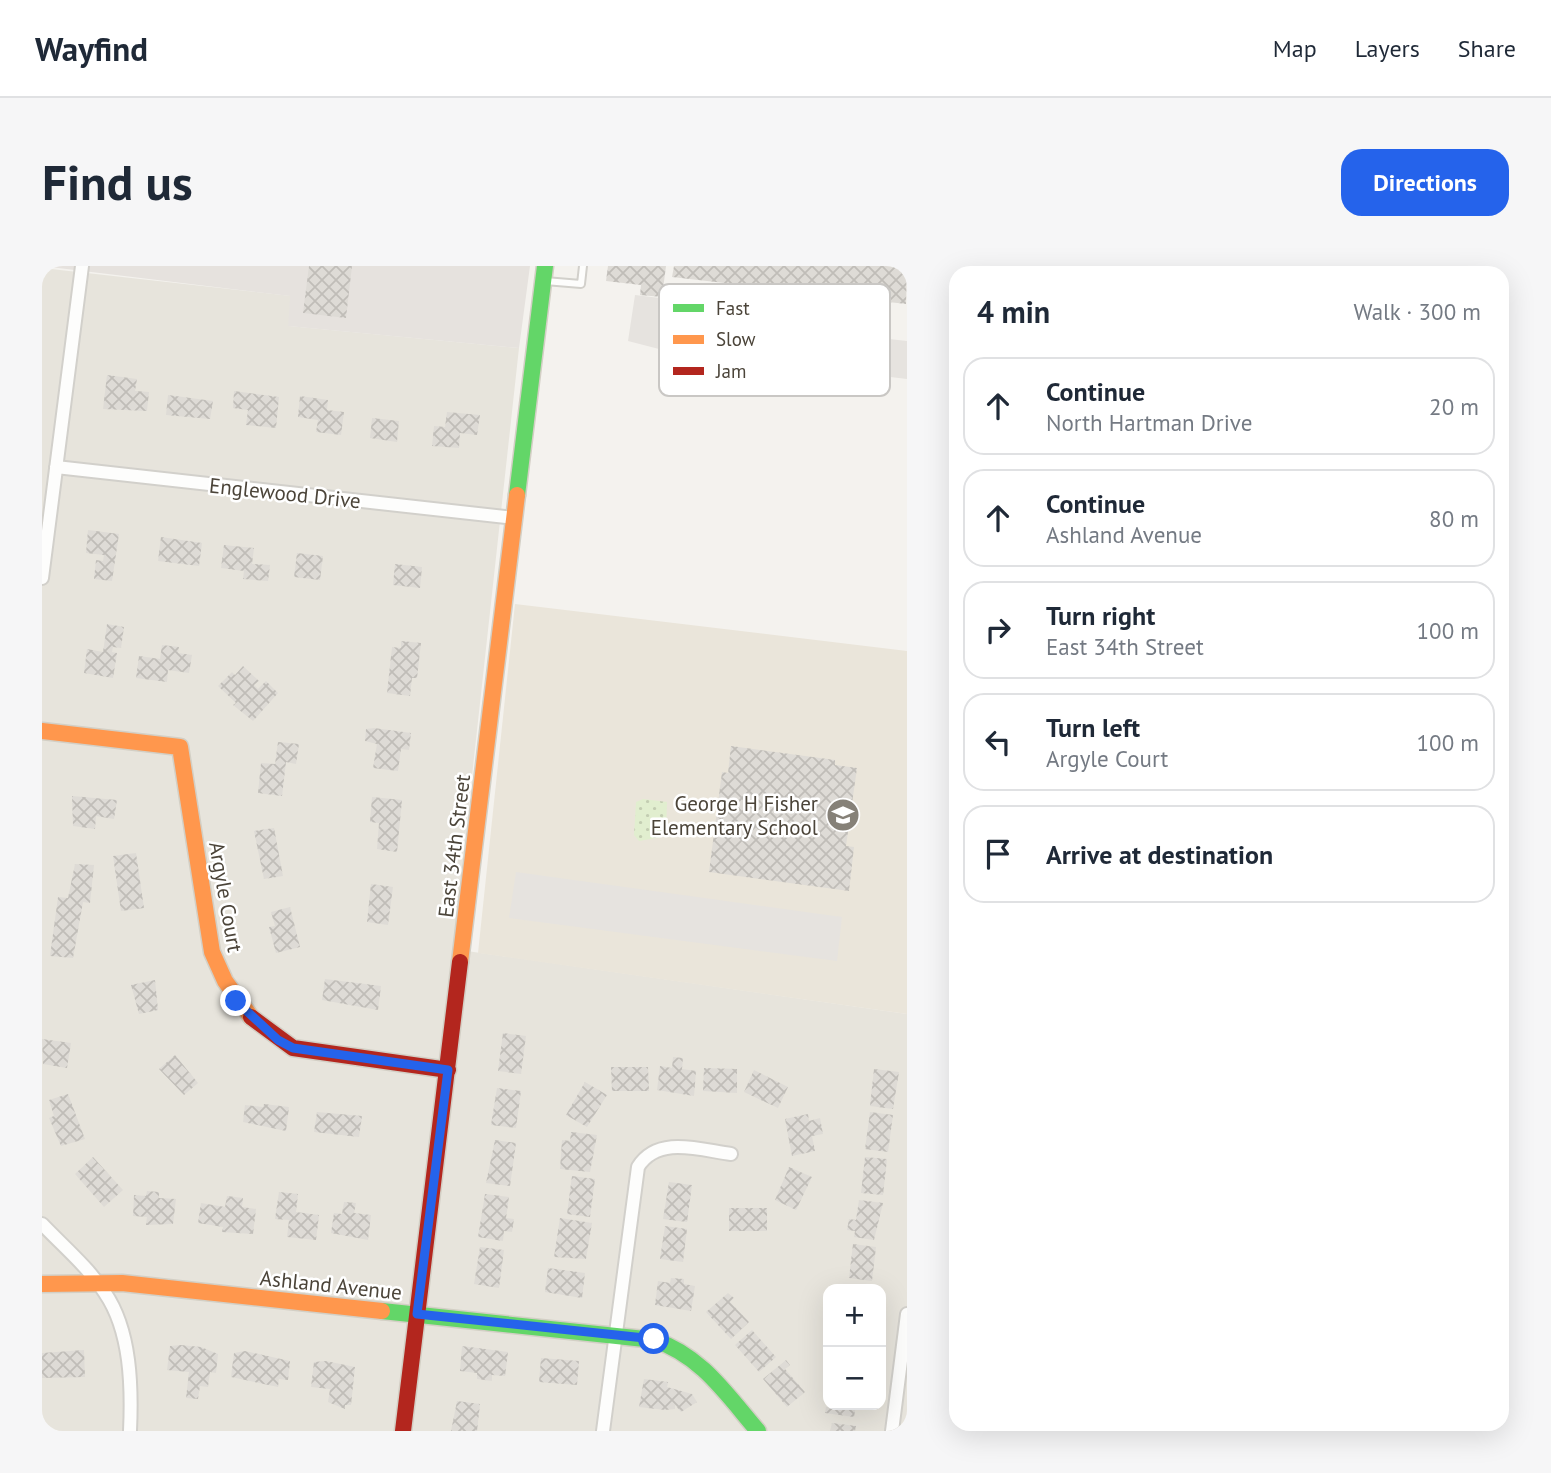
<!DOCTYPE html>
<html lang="en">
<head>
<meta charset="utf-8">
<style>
	body { margin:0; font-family:"PT Sans",sans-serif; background:#f6f6f7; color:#1f2937 }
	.controls { position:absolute; right:21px; bottom:21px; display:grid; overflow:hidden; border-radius:14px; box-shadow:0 7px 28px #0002 }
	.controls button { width:63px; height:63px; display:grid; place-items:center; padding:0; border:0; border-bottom:2px solid #e0e1e3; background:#fff; color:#1f2937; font:35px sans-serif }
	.stop { position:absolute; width:21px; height:21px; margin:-16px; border:5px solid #2563eb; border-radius:50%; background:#fff }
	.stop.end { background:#2563eb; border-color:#fff; box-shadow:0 2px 7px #0008 }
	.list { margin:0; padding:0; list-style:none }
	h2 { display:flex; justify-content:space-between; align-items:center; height:91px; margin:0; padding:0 28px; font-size:30px }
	h2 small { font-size:23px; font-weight:400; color:#747a83 }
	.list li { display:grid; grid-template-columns:46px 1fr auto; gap:21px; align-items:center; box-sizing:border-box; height:98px; margin:0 14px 14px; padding:0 14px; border:2px solid #e0e1e3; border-radius:21px }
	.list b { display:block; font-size:26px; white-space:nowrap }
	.list p { margin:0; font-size:23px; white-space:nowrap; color:#747a83 }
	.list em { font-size:23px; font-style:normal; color:#747a83 }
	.icon { flex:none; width:38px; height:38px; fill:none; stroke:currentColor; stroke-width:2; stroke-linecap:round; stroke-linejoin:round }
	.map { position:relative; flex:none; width:865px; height:1165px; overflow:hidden; border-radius:21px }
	header { display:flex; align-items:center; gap:42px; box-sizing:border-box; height:98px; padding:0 35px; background:#fff; border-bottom:2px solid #e0e1e3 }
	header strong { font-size:33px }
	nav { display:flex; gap:38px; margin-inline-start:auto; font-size:24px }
	.intro { display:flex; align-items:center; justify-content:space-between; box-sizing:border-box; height:168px; padding:0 42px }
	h1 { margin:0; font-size:49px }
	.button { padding:18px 32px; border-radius:21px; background:#2563eb; color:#fff; font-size:24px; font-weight:700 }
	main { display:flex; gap:42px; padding:0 42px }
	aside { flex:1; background:#fff; border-radius:21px; box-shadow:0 7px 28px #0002 }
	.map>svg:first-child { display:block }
	.residential { fill:#e7e4dc; fill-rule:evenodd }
	.industrial { fill:#e6e2de }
	.education { fill:#eae5da }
	.park { fill:url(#park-dots) }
	.parking { fill:#e6e3df }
	.building { fill:url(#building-cross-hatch) }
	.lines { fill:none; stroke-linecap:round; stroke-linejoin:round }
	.lane-casing { stroke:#d2d0cb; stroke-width:10 }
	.street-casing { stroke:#d2d0cb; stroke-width:16 }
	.fast-casing { stroke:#d3cfc5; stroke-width:19 }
	.slow-casing { stroke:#d3cfc5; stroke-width:19 }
	.jam-casing { stroke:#d3cfc5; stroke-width:19 }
	.lane { stroke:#fdfdfc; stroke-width:6 }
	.street { stroke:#fdfdfc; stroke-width:12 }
	.fast { stroke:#63d668; stroke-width:16 }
	.slow { stroke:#ff974d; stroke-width:16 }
	.jam { stroke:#b3261e; stroke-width:16 }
	.route { stroke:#2563eb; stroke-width:9 }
	.labels { text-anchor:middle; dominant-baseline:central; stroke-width:5; stroke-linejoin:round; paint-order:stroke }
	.street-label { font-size:21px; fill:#4b4439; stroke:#fff }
	.poi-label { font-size:21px; fill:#4b4439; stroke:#fff; text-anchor:end }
	.key { fill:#fff; stroke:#c9c7c4; stroke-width:2 }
	.key-label { font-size:19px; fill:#4b4439 }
</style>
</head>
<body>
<header>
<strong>Wayfind</strong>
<nav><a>Map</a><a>Layers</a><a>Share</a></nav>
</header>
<div class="intro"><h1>Find us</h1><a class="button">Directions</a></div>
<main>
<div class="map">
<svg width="865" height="1165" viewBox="0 0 865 1165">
	<defs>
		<pattern id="park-dots" width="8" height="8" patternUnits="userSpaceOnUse" patternTransform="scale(1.75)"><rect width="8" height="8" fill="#e1eecf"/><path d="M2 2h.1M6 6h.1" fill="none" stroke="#c3cdb2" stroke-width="1.8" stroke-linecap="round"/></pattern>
		<pattern id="building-cross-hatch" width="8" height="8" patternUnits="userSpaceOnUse" patternTransform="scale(1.75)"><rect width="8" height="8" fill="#dedbd6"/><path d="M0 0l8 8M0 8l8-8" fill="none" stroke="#c0bdb8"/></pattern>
	</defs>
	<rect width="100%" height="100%" fill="#f4f2ee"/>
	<path class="residential" d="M 0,2 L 249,30 L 247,60 L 477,82 L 411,683 L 865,748 L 865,1165 L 0,1165 ZM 786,1023 L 839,1023 L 839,1139 L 786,1139 Z"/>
	<path class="industrial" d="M 0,0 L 488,0 L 477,82 L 246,60 L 248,30 Z"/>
	<path class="education" d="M 473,338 L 865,385 L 865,748 L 436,687 Z"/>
	<path class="park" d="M 601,533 L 625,536 L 624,567 L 620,571 L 597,575 L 592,569 L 594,536 Z"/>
	<path class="parking" d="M 593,29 L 626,33 L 625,48 L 865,75 L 865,113 L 617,83 L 586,75 Z
		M 474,606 L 800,651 L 795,695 L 467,652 Z"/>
	<path class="building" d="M 267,0 L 310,0 L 304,52 L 261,47 Z
		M 566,0 L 624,0 L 620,31 L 598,29 L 599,19 L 564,15 Z
		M 632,0 L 865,0 L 864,38 L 630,11 Z
		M 65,109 L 95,113 L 93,125 L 107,126 L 105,145 L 61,143 Z
		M 192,125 L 237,131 L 234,162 L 204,159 L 206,144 L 191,142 Z
		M 126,129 L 171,135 L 168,153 L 124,149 Z
		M 258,130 L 286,134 L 285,144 L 302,146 L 299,169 L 274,166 L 276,154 L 256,151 Z
		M 405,146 L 438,149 L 435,169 L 418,167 L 417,182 L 390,180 L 392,160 L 403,161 Z
		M 330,152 L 357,155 L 355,176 L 328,172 Z
		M 46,264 L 77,268 L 70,315 L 52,313 L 54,294 L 61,295 L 62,289 L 44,287 Z
		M 119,271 L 160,277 L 157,300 L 116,295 Z
		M 182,279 L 212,282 L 210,298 L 228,299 L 226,315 L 201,313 L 202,305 L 179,302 Z
		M 255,287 L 281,290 L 278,314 L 252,311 Z
		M 353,298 L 380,301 L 378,322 L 351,319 Z
		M 65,358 L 82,361 L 79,382 L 71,381 L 70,386 L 75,387 L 71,412 L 42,407 L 45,383 L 61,386 Z
		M 359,375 L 379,377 L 375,412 L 370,412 L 368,430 L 345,427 L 350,381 L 359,382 Z
		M 120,379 L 137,381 L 136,387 L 150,389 L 147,407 L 126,404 L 125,416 L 94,412 L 97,390 L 118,393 Z
		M 201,400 L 217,415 L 212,419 L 216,423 L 224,415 L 236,427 L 211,455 L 191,439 L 194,437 L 176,420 L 190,406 L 193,409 Z
		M 332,462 L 369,467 L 367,484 L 359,483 L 356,505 L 331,502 L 335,478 L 323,475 L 324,463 Z
		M 236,476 L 257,478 L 254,498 L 244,496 L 240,530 L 216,527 L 219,497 L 233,498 Z
		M 689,480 L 793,494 L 793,499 L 815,502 L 804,580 L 812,581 L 807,625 L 667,606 L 680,506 L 686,507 Z
		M 30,530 L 75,534 L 72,553 L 54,550 L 53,563 L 31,560 Z
		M 330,531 L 360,534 L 355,586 L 335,583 L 337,557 L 328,556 Z
		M 232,562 L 241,610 L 222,613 L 212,565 Z
		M 94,587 L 102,642 L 79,645 L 71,590 Z
		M 33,598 L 52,599 L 48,637 L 41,636 L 31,692 L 8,690 L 16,631 L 26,632 Z
		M 329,618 L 351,621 L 346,659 L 325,656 Z
		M 248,641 L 258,681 L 234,687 L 227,661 L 233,660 L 229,646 Z
		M 283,713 L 339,720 L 336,744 L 280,734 Z
		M 113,714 L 116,744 L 97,748 L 89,719 Z
		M 461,767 L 484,770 L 479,808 L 456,805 Z
		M 0,773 L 29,777 L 25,802 L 1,798 Z
		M 133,789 L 156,817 L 142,829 L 117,803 Z
		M 631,791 L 641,792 L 640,803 L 654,805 L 652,830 L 615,824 L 618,800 L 630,802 Z
		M 569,801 L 606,801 L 607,825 L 570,825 Z
		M 662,802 L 695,803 L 695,827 L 661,825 Z
		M 832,803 L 857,806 L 851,843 L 828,840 Z
		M 712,804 L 746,821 L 736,842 L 702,826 Z
		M 543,816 L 565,829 L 545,861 L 524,849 Z
		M 455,822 L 479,825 L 474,862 L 449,859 Z
		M 26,828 L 43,873 L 19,880 L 7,852 L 12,850 L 7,834 Z
		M 222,838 L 247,841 L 244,865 L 201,856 L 203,839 L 221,841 Z
		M 275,846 L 320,850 L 317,871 L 272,866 Z
		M 828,846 L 851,849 L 846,886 L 823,883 Z
		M 766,848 L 767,855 L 778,852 L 781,868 L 770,870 L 773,885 L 750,890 L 743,853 Z
		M 529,866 L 555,869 L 548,906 L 518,903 L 520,874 L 528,875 Z
		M 453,874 L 474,877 L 468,920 L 444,917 Z
		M 51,891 L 81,924 L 62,941 L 33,908 Z
		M 823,891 L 845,893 L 841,929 L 819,927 Z
		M 747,901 L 770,911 L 754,944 L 733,934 Z
		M 530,910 L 553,913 L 548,951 L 525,948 Z
		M 627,916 L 650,919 L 645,956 L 621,953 Z
		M 105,925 L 117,926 L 117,932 L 134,933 L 131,958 L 104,959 L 105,951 L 91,950 L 92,929 L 104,930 Z
		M 237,926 L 256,928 L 254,946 L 277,949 L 274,974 L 245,971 L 247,954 L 233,953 Z
		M 443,928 L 467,931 L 464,952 L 472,953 L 470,966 L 462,965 L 461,975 L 436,971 Z
		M 185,930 L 201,932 L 200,941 L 214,943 L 211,968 L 180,966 L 181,961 L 156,957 L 159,937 L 183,941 Z
		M 817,934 L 841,937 L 832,974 L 812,971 L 813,965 L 805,964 L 807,953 L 814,954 Z
		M 302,936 L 314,937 L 312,947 L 329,949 L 326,974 L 289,967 L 292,947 L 300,948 Z
		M 687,942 L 725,942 L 725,965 L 687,965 Z
		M 518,952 L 550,957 L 544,993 L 512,991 Z
		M 623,960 L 645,963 L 641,996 L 618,993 Z
		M 811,978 L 834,981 L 830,1015 L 807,1012 Z
		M 438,981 L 462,984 L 457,1022 L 432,1018 Z
		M 506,1002 L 543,1007 L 540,1032 L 503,1026 Z
		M 629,1012 L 642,1013 L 642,1018 L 653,1020 L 649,1045 L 613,1039 L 616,1015 L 628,1017 Z
		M 686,1027 L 692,1032 L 688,1036 L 707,1056 L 689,1073 L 664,1046 Z
		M 710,1064 L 734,1091 L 717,1106 L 693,1079 Z
		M 139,1079 L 159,1081 L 176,1088 L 174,1107 L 168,1106 L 166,1121 L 158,1120 L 156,1133 L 144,1132 L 147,1106 L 125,1104 L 128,1080 Z
		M 420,1080 L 466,1086 L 463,1110 L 450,1109 L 450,1115 L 435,1113 L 435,1107 L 418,1105 Z
		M 42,1084 L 43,1111 L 0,1112 L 0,1087 Z
		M 203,1085 L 248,1095 L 246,1114 L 237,1113 L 236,1121 L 189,1111 L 192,1087 Z
		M 499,1092 L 537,1095 L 535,1119 L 497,1116 Z
		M 744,1094 L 748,1099 L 743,1103 L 763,1126 L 745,1141 L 721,1113 Z
		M 284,1095 L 313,1101 L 309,1139 L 303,1139 L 303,1143 L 286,1136 L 288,1123 L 269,1121 L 272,1096 Z
		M 602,1113 L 626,1116 L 625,1121 L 650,1128 L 655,1136 L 639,1146 L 633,1139 L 633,1143 L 623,1144 L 597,1141 Z
		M 415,1135 L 438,1138 L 435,1165 L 409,1165 Z
		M 791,1139 L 814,1139 L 812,1151 L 783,1147 L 784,1141 L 790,1141 Z
		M 790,1157 L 814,1160 L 813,1165 L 788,1165 Z"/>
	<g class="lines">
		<defs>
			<path id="lane" d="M 503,15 L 539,18 L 541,0"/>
			<path id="street" d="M 14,201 L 472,252
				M 0,312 L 40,0
				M 0,958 C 21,980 47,1002 63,1027 C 89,1065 90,1121 88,1165
				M 561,1165 L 596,901 C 616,869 658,884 689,888
				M 850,1165 L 865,1048"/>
			<path id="fast" d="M 475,229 L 503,0
				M 340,1045 L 612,1074 C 659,1089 685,1129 716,1165"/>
			<path id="slow" d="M 0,465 L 138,481 L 170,686 L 183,715 L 209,751
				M 418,696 L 475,229
				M 0,1018 L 80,1017 L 340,1045"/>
			<path id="jam" d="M 209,751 L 251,782 L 406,804
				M 361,1165 L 418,696"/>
		</defs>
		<use href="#lane" class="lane-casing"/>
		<use href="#street" class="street-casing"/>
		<use href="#fast" class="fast-casing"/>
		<use href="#slow" class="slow-casing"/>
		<use href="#jam" class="jam-casing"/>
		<use href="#lane" class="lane"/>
		<use href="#street" class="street"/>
		<use href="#fast" class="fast"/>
		<use href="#slow" class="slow"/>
		<use href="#jam" class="jam"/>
	</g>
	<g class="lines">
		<path class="route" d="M 194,735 L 236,774 L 251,782 L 406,804 L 375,1048 L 612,1073"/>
	</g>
	<defs>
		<symbol id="school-disc" viewBox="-11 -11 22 22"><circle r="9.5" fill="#868178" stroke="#fff"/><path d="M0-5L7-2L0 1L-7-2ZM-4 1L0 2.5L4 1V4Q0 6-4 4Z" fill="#fff"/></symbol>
	</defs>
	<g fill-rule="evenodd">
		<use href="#school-disc" x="782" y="530" width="38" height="38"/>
	</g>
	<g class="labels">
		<g class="street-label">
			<text transform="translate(243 227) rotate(6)">Englewood Drive</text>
			<text transform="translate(412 580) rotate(-83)">East 34th Street</text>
			<text transform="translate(184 631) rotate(80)">Argyle Court</text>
			<text transform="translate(289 1019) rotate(6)">Ashland Avenue</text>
		</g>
		<g class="poi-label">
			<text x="776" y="537">George H Fisher<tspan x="776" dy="24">Elementary School</tspan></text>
		</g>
	</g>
	<rect x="617" y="18" width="231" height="112" rx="10" class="key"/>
	<rect x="631" y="38" width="31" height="8" fill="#63d668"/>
	<rect x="631" y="69" width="31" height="9" fill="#ff974d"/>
	<rect x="631" y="101" width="31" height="8" fill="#b3261e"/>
	<g class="key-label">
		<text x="674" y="49">Fast</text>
		<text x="674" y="80">Slow</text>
		<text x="674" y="112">Jam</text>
	</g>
</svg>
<div class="controls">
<button>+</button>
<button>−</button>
</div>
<div class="stop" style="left:612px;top:1073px"></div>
<div class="stop end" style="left:194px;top:735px"></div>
</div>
<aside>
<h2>4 min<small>Walk · 300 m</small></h2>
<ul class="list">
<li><svg class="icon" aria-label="ahead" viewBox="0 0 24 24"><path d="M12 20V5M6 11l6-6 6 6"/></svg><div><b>Continue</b><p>North Hartman Drive</p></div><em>20 m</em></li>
<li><svg class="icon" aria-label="ahead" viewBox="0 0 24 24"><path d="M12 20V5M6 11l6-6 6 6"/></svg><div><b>Continue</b><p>Ashland Avenue</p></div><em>80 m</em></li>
<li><svg class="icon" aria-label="right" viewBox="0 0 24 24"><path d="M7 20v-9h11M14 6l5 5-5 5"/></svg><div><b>Turn right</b><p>East 34th Street</p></div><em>100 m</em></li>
<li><svg class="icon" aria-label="left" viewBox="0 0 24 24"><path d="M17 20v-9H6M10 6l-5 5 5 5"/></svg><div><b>Turn left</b><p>Argyle Court</p></div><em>100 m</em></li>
<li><svg class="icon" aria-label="arrive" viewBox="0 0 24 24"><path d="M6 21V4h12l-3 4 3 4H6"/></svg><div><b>Arrive at destination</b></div></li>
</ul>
</aside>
</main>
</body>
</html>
